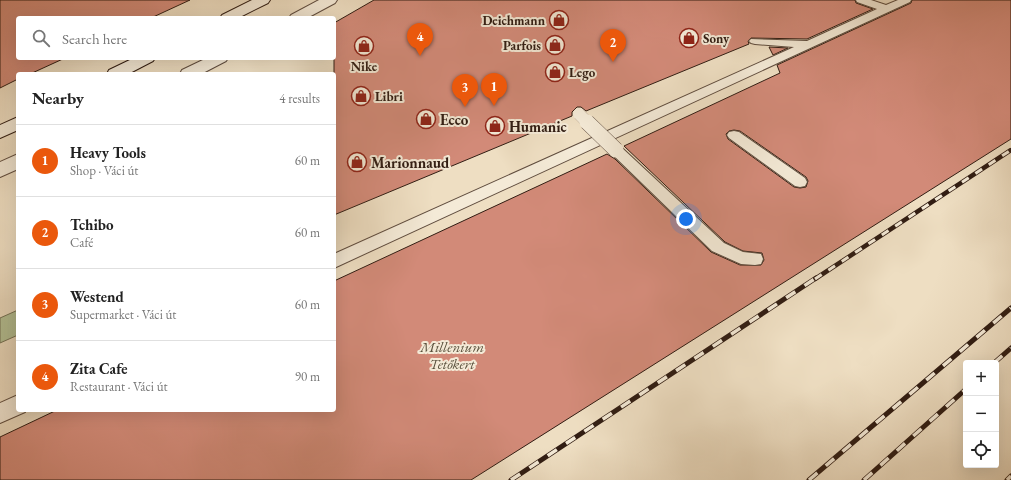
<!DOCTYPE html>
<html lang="en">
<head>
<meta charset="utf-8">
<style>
	body { margin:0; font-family:"EB Garamond",serif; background:#f6f6f6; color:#222 }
	.controls { position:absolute; right:12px; bottom:12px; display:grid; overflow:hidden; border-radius:4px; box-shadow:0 4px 16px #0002 }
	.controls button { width:36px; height:36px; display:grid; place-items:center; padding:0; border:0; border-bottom:1px solid #e0e0e0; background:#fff; color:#222; font:20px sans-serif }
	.you { position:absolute; left:686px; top:219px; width:14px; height:14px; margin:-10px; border:3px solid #fff; border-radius:50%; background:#1a73e8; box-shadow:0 0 0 6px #1a73e833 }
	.badge { display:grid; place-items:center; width:26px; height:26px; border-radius:50%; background:#ea580c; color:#fff; font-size:13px; font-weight:700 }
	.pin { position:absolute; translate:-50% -33px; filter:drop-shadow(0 1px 2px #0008) }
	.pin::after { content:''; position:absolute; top:21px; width:14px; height:12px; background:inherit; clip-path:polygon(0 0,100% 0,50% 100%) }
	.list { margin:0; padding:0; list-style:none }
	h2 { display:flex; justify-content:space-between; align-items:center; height:52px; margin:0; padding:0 16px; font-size:17px }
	h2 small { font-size:13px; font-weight:400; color:#767676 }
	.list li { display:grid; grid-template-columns:26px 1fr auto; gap:12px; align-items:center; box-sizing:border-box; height:72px; padding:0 16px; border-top:1px solid #e0e0e0 }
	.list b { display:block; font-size:15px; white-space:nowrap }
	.list p { margin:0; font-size:13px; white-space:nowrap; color:#767676 }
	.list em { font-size:13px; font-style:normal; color:#767676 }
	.icon { flex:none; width:22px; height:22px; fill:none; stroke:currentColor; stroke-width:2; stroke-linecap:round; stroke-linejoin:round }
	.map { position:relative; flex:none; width:1011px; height:480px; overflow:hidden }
	.search { position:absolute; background:#fff; box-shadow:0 4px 16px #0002; left:16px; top:16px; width:320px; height:44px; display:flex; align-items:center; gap:10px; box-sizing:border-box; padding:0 14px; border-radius:4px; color:#767676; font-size:15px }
	.panel { position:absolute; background:#fff; box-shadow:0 4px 16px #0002; left:16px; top:72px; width:320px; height:340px; border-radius:4px }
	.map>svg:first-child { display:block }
	.green { fill:#b4c297; stroke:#727055 }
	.building { fill:#d28a78; stroke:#311d13; fill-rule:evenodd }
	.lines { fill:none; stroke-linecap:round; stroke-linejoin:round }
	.lane-casing { stroke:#604d3f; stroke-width:2 }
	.street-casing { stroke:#604d3f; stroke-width:2 }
	.secondary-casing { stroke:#311d13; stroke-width:2 }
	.lane { fill:#f4ead7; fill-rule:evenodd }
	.street { fill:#f4ead7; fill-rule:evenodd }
	.secondary { fill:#f4ead7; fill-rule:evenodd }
	.rail-far1-casing { stroke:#311d13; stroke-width:4.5 }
	.rail-casing { stroke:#311d13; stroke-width:5 }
	.rail-far1 { stroke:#f4ead7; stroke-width:3; stroke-dasharray:8; stroke-linecap:butt }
	.rail { stroke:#f4ead7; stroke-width:3.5; stroke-dasharray:11; stroke-linecap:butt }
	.lane-bridge-far1-casing { stroke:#604d3f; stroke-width:12; stroke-linecap:butt }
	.lane-bridge-casing { stroke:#604d3f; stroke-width:16; stroke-linecap:butt }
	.lane-bridge-far1 { stroke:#f4ead7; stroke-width:12 }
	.lane-bridge { stroke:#f4ead7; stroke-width:15 }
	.labels { text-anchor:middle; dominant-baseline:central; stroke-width:4; stroke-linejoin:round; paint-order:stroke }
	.far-poi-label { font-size:13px; font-weight:bold; fill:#311d13; stroke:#f4ead7; text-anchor:start }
	.poi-label { font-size:15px; font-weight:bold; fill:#311d13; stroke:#f4ead7; text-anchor:start }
	.park-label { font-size:15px; font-style:italic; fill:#584f3b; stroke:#f4ead7 }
</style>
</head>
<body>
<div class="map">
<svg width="1011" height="480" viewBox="0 0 1011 480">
	<rect width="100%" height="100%" fill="#eedec2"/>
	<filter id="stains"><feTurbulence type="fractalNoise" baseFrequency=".005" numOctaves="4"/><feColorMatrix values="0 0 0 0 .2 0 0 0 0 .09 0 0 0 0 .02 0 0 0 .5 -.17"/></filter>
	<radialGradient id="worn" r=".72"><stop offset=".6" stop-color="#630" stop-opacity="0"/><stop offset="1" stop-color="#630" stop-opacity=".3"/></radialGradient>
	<path class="green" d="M 18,310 L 18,335 L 0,343 L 0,318 Z"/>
	<path class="building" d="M 0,0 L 190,0 L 151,18 L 18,18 L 18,58 L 65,58 L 30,74 L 18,74 L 18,79 L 0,88 Z
		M 374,0 L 855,0 L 856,3 L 873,9 L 807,39 L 751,38 L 748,41 L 749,44 L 586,111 L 581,107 L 577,107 L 572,112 L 572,116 L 334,215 L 334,23 Z
		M 912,0 L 1011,0 L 1011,139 L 471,480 L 0,480 L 0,437 L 57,410 L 334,410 L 334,281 L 607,154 L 615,159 L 711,252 L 740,265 L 761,265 L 764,260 L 762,253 L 743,251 L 725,242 L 624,146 L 780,73 L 777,65 L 911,3 ZM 734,130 L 740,131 L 806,177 L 808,181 L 806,187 L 800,188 L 794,187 L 728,139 L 726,134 L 729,131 Z
		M 769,47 L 788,48 L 773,55 Z"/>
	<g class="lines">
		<defs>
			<path id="lane" d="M 856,0 L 871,0 L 886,5 L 898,0 L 911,0 L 910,2 L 334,268 L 334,254 L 794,47 L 755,44 L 751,43 L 749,41 L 751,39 L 807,41 L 877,9 L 857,2 Z
				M 734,131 L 739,132 L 805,178 L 807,182 L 805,186 L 800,187 L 795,186 L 729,138 L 727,135 L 729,132 Z
				M 616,145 L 621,147 L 724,243 L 743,252 L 761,254 L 763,259 L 761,264 L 755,265 L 741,264 L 712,251 L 611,153 L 609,150 L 611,147 Z
				M 18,395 L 18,410 L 26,410 L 25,412 L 0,423 L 0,403 Z"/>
			<path id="street" d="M 319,0 L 337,0 L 335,3 L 307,18 L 289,18 L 291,15 Z
				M 207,58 L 228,58 L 226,61 L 201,74 L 180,74 L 182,70 Z
				M 18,154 L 18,169 L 0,177 L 0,162 Z"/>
			<path id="secondary" d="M 252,0 L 270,0 L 268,3 L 238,18 L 220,18 L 222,15 Z
				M 134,58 L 155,58 L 153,61 L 128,74 L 107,74 L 109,70 Z
				M 18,117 L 18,130 L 0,138 L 0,125 Z"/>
		</defs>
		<use href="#lane" class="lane-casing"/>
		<use href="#street" class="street-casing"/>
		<use href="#secondary" class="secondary-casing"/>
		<use href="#lane" class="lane"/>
		<use href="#street" class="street"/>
		<use href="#secondary" class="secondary"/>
		<defs>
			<path id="rail-far1" d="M 815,279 L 1011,150"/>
			<path id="rail" d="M 994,363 L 1011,348
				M 511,480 L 816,278
				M 809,480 L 1011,308
				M 864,480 L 966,389
				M 1007,480 L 1011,476"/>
		</defs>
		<use href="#rail-far1" class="rail-far1-casing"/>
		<use href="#rail" class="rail-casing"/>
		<use href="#rail-far1" class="rail-far1"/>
		<use href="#rail" class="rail"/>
		<defs>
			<path id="lane-bridge-far1" d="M 579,114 L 588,123"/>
			<path id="lane-bridge" d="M 587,122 L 616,150"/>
		</defs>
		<use href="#lane-bridge-far1" class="lane-bridge-far1-casing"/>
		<use href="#lane-bridge" class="lane-bridge-casing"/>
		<use href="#lane-bridge-far1" class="lane-bridge-far1"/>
		<use href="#lane-bridge" class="lane-bridge"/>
	</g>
	<defs>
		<symbol id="shop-ring" viewBox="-11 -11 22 22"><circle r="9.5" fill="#f4ead7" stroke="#8f2418" stroke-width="1.5"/><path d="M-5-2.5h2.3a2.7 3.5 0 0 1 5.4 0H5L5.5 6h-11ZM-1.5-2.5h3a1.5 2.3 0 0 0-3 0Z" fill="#8f2418"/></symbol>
	</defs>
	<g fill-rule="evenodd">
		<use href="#shop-ring" x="548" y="9" width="22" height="22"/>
		<use href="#shop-ring" x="678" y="27" width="22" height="22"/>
		<use href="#shop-ring" x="544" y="34" width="22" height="22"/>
		<use href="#shop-ring" x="353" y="35" width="22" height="22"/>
		<use href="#shop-ring" x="544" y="61" width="22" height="22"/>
		<use href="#shop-ring" x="350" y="85" width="22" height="22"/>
		<use href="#shop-ring" x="415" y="108" width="22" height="22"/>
		<use href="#shop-ring" x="484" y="115" width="22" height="22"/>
		<use href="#shop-ring" x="346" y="151" width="22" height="22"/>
	</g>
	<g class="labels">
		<g class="far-poi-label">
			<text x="545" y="20" text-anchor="end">Deichmann</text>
			<text x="703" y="38">Sony</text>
			<text x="541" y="45" text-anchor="end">Parfois</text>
			<text x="364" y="66" text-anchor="middle">Nike</text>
			<text x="569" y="72">Lego</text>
			<text x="375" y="96">Libri</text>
		</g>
		<g class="poi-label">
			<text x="440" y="119">Ecco</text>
			<text x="509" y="126">Humanic</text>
			<text x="371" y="162">Marionnaud</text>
		</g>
		<g class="park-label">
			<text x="452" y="346">Millenium<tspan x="452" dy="17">Tetőkert</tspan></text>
		</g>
	</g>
	<rect width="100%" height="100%" filter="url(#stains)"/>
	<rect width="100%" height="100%" fill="url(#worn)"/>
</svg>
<div class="controls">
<button>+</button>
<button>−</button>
<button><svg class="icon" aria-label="locate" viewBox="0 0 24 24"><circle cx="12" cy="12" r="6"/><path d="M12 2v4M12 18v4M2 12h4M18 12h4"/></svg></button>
</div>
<div class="you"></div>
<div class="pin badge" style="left:494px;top:106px">1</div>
<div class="pin badge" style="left:613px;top:62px">2</div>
<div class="pin badge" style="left:465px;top:107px">3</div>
<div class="pin badge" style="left:420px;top:56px">4</div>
<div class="search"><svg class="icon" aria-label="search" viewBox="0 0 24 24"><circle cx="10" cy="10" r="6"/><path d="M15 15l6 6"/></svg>Search here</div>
<section class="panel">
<h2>Nearby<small>4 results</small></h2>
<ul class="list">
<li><span class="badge">1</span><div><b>Heavy Tools</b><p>Shop · Váci út</p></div><em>60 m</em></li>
<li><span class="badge">2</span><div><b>Tchibo</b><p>Café</p></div><em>60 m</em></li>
<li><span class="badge">3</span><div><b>Westend</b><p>Supermarket · Váci út</p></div><em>60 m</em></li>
<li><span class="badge">4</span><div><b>Zita Cafe</b><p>Restaurant · Váci út</p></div><em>90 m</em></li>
</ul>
</section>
</div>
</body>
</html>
